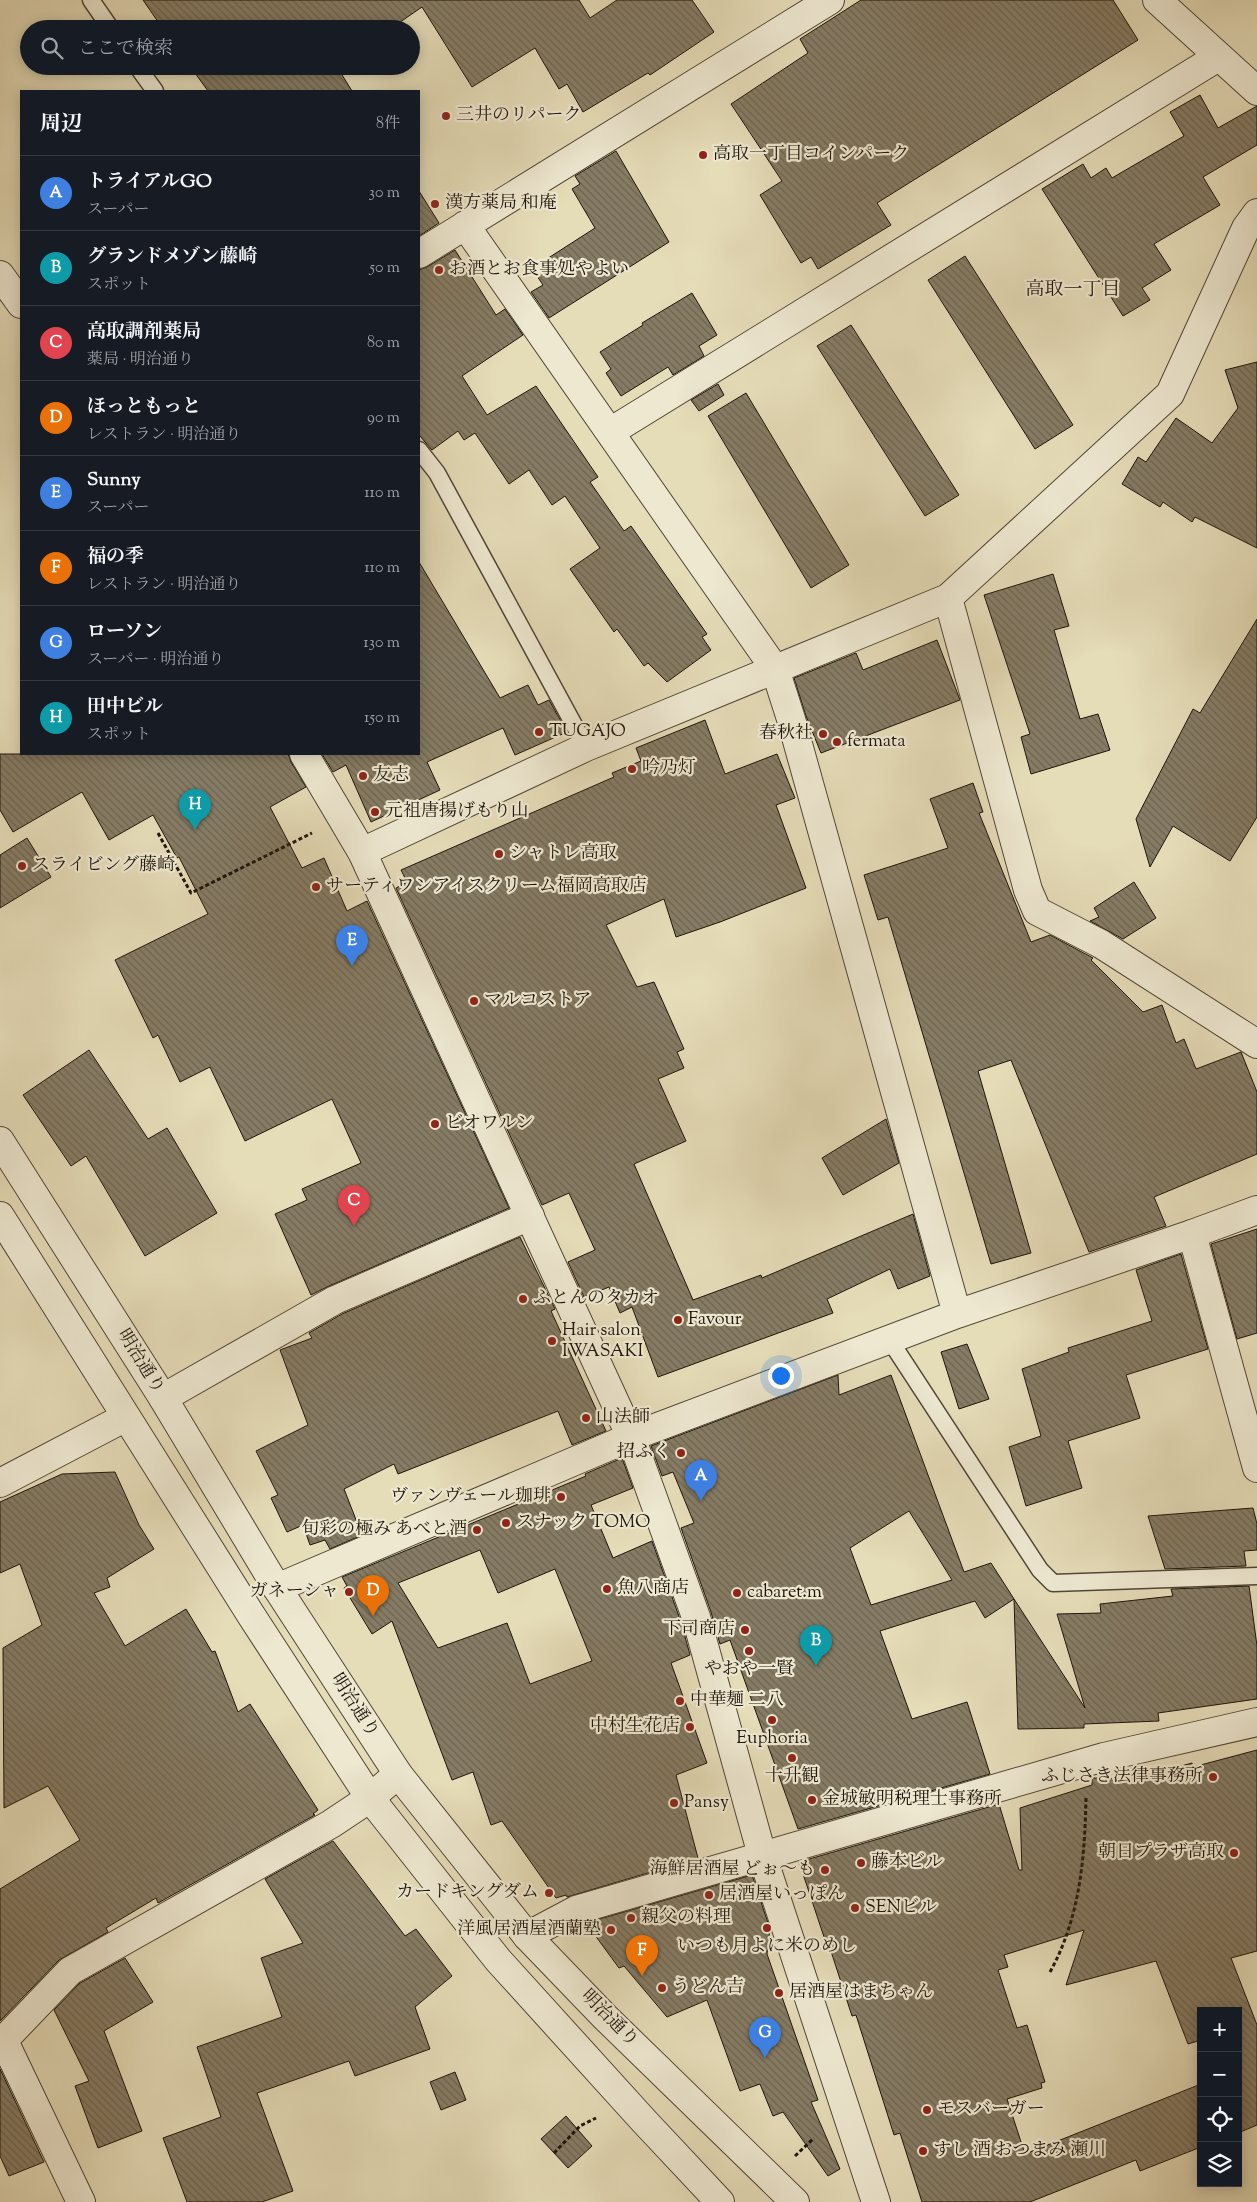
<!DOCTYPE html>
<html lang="ja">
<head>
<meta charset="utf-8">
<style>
	body { margin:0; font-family:"Sorts Mill Goudy","Noto Serif JP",serif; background:#20242c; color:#f1f3f6 }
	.controls { position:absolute; right:15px; bottom:15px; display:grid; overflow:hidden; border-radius:0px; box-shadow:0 2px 12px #0003 }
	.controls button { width:45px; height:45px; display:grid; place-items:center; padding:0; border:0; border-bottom:1px solid #363941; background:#171b24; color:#f1f3f6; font:25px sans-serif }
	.you { position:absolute; left:780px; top:1375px; width:18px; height:18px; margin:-12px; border:4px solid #fff; border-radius:50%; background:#1a73e8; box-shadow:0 0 0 8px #1a73e833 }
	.badge { display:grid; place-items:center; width:32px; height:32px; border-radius:50%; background:#c59692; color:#fff; font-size:16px; font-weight:700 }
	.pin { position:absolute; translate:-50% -41px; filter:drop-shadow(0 1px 2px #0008) }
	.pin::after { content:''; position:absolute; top:26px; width:18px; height:15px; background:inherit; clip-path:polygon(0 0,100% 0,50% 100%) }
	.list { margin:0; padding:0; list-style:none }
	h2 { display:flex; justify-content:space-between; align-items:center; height:65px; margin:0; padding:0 20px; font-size:21px }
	h2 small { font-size:16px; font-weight:400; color:#9ea1a6 }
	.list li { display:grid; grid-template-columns:32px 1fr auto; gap:15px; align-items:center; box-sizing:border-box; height:75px; padding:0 20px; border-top:1px solid #363941 }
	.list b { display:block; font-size:19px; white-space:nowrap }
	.list p { margin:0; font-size:16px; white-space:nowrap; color:#9ea1a6 }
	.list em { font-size:16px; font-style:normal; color:#9ea1a6 }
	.icon { flex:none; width:28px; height:28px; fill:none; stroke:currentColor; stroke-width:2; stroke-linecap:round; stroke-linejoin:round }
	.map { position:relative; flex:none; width:1257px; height:2202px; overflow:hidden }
	.search { position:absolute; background:#171b24; box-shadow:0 2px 12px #0003; left:20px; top:20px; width:400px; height:55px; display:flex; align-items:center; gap:12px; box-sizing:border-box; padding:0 18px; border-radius:28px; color:#9ea1a6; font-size:19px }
	.panel { position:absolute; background:#171b24; box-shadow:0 2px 12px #0003; left:20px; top:90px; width:400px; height:665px; border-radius:0px }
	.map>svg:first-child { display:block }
	.building { fill:url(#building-back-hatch); stroke:#1f150b; fill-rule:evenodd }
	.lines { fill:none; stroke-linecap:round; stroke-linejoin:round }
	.service-casing { stroke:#504736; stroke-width:19 }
	.minor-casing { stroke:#504736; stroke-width:30 }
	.tertiary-casing { stroke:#504736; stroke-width:30 }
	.path { stroke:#1f150b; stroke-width:3; stroke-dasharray:4 2.5; stroke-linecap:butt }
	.service { stroke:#eee8d1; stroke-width:16 }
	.minor { stroke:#eee8d1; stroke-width:28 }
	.tertiary { stroke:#eee8d1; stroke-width:28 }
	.poi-dot { fill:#8f2418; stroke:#eee8d1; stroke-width:2 }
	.labels { text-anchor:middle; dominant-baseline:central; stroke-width:4.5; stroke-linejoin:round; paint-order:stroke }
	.poi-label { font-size:18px; fill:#1f150b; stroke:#eee8d1; text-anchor:start }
	.street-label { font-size:18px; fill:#1f150b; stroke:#eee8d1 }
	.neighbourhood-label { font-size:19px; fill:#1f150b; stroke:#eee8d1 }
</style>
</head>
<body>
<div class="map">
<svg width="1257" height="2202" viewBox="0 0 1257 2202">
	<defs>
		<pattern id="building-back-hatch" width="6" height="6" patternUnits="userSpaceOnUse" patternTransform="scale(1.25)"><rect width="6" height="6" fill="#867c65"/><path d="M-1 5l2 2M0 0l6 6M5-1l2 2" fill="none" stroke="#6d6451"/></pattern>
	</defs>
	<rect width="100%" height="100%" fill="#e5dcb8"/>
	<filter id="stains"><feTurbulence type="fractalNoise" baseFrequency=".004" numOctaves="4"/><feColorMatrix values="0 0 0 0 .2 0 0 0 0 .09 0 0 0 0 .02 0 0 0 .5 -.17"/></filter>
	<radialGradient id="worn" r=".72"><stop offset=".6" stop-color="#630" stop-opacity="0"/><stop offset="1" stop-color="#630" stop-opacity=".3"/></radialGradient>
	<path class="building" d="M 143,0 L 579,0 L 590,18 L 617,0 L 692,0 L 714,32 L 650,75 L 648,73 L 583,112 L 567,84 L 559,89 L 535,48 L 472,87 L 422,7 L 390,29 L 163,29 Z
		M 861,0 L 1113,0 L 1138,40 L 877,203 L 891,225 L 818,269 L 811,257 L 801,263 L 760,195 L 782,181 L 731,104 L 808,53 L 800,39 Z
		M 190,66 L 340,66 L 341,68 L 339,70 L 352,91 L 208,91 Z
		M 1200,95 L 1218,128 L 1257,106 L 1257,145 L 1203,177 L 1220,205 L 1154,244 L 1171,270 L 1142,288 L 1150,300 L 1123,316 L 1042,189 L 1083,164 L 1091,178 L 1106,168 L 1112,178 L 1184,136 L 1170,112 Z
		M 616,151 L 669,242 L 549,318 L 531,292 L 543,285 L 537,276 L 544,271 L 539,264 L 595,228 L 572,189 L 580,184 L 575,176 Z
		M 419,191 L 439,223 L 419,236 Z
		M 455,250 L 496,315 L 505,309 L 523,335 L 462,376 L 487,415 L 536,386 L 598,477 L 590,482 L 624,531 L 631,526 L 707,634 L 702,637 L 711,650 L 667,682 L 648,663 L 644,666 L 617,629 L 614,632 L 570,569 L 600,548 L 565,496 L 552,505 L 529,470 L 509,484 L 475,433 L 464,440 L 458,431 L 432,450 L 419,435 L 419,270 L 427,267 Z
		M 965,256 L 1073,425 L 1035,449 L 928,280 Z
		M 692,293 L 717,335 L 699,346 L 704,356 L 673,375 L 668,367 L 621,396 L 606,373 L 611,369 L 600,352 L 643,325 L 642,323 Z
		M 851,325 L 959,495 L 925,516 L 817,346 Z
		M 1257,362 L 1257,548 L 1195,517 L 1192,522 L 1163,502 L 1160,507 L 1122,484 L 1138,457 L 1146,462 L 1176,418 L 1212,443 L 1238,408 L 1225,370 Z
		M 718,384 L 724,395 L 699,411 L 691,400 Z
		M 746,393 L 849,565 L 811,588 L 708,416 Z
		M 419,562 L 500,698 L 528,685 L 538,705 L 549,700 L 567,732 L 515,755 L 503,728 L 427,762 L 440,790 L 371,822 L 346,765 L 333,772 L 322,754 L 419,754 Z
		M 1053,574 L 1069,626 L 1054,630 L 1080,719 L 1098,714 L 1110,750 L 1031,774 L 1021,737 L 1030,734 L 984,595 Z
		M 1257,619 L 1257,817 L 1230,861 L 1173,826 L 1150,867 L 1136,819 L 1193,709 L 1200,713 Z
		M 937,640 L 960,700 L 821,753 L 806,716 L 794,678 L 856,653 L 863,670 Z
		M 705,720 L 725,774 L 777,754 L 795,798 L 776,805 L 806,888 L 720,922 L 676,937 L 664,899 L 606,925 L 637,987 L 654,982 L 684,1049 L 677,1052 L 684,1068 L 658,1079 L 686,1141 L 634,1164 L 693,1300 L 761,1275 L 762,1278 L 913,1214 L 930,1276 L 898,1289 L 890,1269 L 827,1299 L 833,1313 L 658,1377 L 632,1307 L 620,1313 L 609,1287 L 584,1297 L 568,1262 L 595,1250 L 569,1193 L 542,1205 L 396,888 L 407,882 L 401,870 L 614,777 L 612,773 L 641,761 L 636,748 Z
		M 0,754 L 288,754 L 291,762 L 306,787 L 270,807 L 302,868 L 324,858 L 347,911 L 367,901 L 509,1208 L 329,1286 L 311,1295 L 275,1214 L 307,1200 L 302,1189 L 361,1163 L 332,1099 L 245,1141 L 210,1067 L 180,1082 L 158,1035 L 153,1038 L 115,960 L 208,914 L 179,857 L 177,858 L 153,815 L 109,840 L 82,792 L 13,832 L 0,810 Z
		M 973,783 L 983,812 L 979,813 L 1031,942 L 1050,935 L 1093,958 L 1091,960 L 1143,1012 L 1162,1005 L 1176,1043 L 1184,1039 L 1196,1069 L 1241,1052 L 1257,1092 L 1257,1154 L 1154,1197 L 1166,1226 L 1089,1252 L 1011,1060 L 978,1071 L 1031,1253 L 991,1264 L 888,917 L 878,920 L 864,875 L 948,848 L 930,799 Z
		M 27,838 L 51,877 L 0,908 L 0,855 Z
		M 1134,882 L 1156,918 L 1123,939 L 1090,921 L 1099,917 L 1094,908 Z
		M 89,1050 L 148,1139 L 167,1128 L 217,1213 L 145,1256 L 86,1156 L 71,1166 L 23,1095 Z
		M 886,1119 L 899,1163 L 843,1195 L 822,1158 Z
		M 1257,1229 L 1257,1333 L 1237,1339 L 1211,1244 Z
		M 520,1237 L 555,1309 L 551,1311 L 606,1431 L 572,1445 L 558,1411 L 398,1474 L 394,1464 L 344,1489 L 362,1535 L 330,1549 L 325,1540 L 310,1545 L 303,1525 L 287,1532 L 271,1498 L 278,1495 L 256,1451 L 308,1425 L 280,1350 L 312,1338 L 309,1333 L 342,1314 Z
		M 1181,1254 L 1208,1349 L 1126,1375 L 1140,1418 L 1068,1441 L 1082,1488 L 1026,1506 L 1009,1447 L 1041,1436 L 1022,1369 L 1069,1352 L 1068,1348 L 1152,1321 L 1136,1270 Z
		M 967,1344 L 989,1399 L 959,1409 L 941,1352 Z
		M 838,1375 L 839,1395 L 891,1375 L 964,1572 L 991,1563 L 1014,1599 L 985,1618 L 975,1601 L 880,1631 L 912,1719 L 967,1702 L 990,1774 L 798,1829 L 730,1640 L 720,1644 L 711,1612 L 681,1528 L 694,1523 L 673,1472 L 662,1476 L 651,1446 ZM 909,1511 L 952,1580 L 871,1605 L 850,1548 Z
		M 622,1458 L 633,1488 L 591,1505 L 613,1558 L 652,1541 L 681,1622 L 690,1655 L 671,1663 L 707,1763 L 676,1775 L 698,1858 L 567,1897 L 566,1895 L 556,1898 L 502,1821 L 491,1825 L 473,1772 L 452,1780 L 392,1621 L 372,1634 L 344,1588 L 347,1586 L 342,1577 L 586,1476 L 585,1474 ZM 480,1550 L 498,1593 L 555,1569 L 592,1661 L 530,1684 L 507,1623 L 438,1648 L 398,1583 Z
		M 115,1472 L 139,1525 L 154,1549 L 107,1578 L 110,1587 L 94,1593 L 125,1646 L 186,1609 L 212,1652 L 215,1651 L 238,1712 L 250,1704 L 318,1810 L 313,1814 L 315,1815 L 158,1903 L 156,1898 L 106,1928 L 108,1932 L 59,1960 L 0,2021 L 0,1889 L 80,1840 L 48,1786 L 4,1808 L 3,1648 L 42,1625 L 20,1564 L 0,1573 L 0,1502 L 62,1474 Z
		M 1253,1508 L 1257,1524 L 1257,1550 L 1244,1551 L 1246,1566 L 1165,1569 L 1148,1516 Z
		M 1249,1586 L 1257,1646 L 1257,1699 L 1158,1713 L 1159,1721 L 1084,1724 L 1084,1728 L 1018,1729 L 1014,1599 L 1085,1708 L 1057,1614 L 1101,1613 L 1100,1604 L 1173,1596 L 1171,1589 Z
		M 1257,1750 L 1257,1951 L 1231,1958 L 1257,2025 L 1257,2125 L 1238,2133 L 1238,2011 L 1201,2011 L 1201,2040 L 1188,2044 L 1156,1961 L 1066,1985 L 1084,1930 L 1004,1955 L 1008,1967 L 998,1970 L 1017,2028 L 1027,2025 L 1045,2082 L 1041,2083 L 1042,2088 L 1007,2099 L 1025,2154 L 1201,2084 L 1201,2147 L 1140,2171 L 1136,2160 L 1030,2202 L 922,2202 L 900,2133 L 894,2135 L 856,2015 L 852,2016 L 828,1942 L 826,1943 L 799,1862 L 999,1804 L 1019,1870 L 1022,1870 L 1020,1808 L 1092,1785 L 1092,1778 L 1134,1779 L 1192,1763 L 1193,1767 Z
		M 333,1841 L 405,1936 L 416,1929 L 452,1976 L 415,2007 L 430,2049 L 355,2076 L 349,2061 L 257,2093 L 293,2191 L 262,2202 L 187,2202 L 163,2138 L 221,2117 L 197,2047 L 282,2017 L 261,1958 L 303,1943 L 265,1879 Z
		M 752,1875 L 770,1929 L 767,1954 L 818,2100 L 811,2102 L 840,2169 L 828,2176 L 783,2112 L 773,2116 L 760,2084 L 740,2091 L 707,2000 L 667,2017 L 624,1966 L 619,1968 L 586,1923 Z
		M 125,1958 L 153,2002 L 104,2031 L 142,2131 L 98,2148 L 75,2086 L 89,2081 L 54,2010 L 80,1983 Z
		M 0,2069 L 44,2162 L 9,2176 L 0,2156 Z
		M 455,2072 L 466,2100 L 441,2110 L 430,2082 Z
		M 566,2116 L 592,2146 L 568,2168 L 541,2139 Z"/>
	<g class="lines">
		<defs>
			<path id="service" d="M 91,0 L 111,29
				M 137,66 L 155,91
				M 419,450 L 437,473 L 586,747
				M 889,1339 L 1040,1570 L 1053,1583 L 1257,1576"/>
			<path id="minor" d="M 1157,0 L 1257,91
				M 465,225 L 775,669 L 791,719 L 957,1314
				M 419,254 L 830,0
				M 610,432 L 1218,57
				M 948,598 L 1028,890 L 1037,911 L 1101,944 L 1257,1044
				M 362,852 L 586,747 L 948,598 L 1170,394 L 1246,228 L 1257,213
				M 163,1398 L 335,1300 L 530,1216
				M 0,1483 L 126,1417
				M 277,1588 L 631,1437 L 957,1314 L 1192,1234 L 1257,1468
				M 527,1936 L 576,1910 L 1104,1757 L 1257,1722
				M 4,2041 L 81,2202
				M 0,2044 L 70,1971 L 331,1824 L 370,1798 L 398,1774"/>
			<path id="tertiary" d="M 0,275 L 21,304
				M 304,754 L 362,852 L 631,1437 L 696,1617 L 762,1855 L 876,2202
				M 0,1141 L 163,1398 L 277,1588 L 398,1774 L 527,1936 L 605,2017 L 795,2202
				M 0,1216 L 251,1615 L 370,1798 L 498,1960 L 644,2121 L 720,2202
				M 1192,1234 L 1257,1210"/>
		</defs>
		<use href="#service" class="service-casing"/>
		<use href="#minor" class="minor-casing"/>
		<use href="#tertiary" class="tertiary-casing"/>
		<path class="path" d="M 158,833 L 191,893 L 312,833
			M 1050,1972 C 1080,1918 1085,1857 1086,1796
			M 554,2153 L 580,2126 L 596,2118
			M 795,2156 L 814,2138"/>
		<use href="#service" class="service"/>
		<use href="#minor" class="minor"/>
		<use href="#tertiary" class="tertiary"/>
	</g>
	<g class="poi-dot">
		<circle cx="446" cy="116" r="5"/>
		<circle cx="703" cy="155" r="5"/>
		<circle cx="435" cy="204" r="5"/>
		<circle cx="439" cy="270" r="5"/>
		<circle cx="539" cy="732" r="5"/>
		<circle cx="823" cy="734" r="5"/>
		<circle cx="837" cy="742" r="5"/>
		<circle cx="632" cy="769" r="5"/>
		<circle cx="363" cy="776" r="5"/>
		<circle cx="375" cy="812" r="5"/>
		<circle cx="499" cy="854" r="5"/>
		<circle cx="22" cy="866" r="5"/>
		<circle cx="316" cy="887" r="5"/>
		<circle cx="474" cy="1001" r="5"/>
		<circle cx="435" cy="1124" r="5"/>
		<circle cx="523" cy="1299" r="5"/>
		<circle cx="678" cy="1320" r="5"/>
		<circle cx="552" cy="1341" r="5"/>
		<circle cx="586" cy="1418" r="5"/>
		<circle cx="681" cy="1453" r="5"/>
		<circle cx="561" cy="1497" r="5"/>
		<circle cx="506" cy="1523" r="5"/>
		<circle cx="477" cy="1530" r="5"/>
		<circle cx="607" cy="1589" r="5"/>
		<circle cx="349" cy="1592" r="5"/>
		<circle cx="737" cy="1593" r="5"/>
		<circle cx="745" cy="1630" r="5"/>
		<circle cx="749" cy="1651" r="5"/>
		<circle cx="680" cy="1701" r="5"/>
		<circle cx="772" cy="1720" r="5"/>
		<circle cx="690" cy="1727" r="5"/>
		<circle cx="792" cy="1758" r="5"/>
		<circle cx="1213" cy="1777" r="5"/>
		<circle cx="812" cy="1800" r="5"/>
		<circle cx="674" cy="1803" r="5"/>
		<circle cx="1234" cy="1853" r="5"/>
		<circle cx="861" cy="1863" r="5"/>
		<circle cx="825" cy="1870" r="5"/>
		<circle cx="549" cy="1893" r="5"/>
		<circle cx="709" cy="1895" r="5"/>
		<circle cx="855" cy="1908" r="5"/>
		<circle cx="631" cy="1918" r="5"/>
		<circle cx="767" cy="1928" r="5"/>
		<circle cx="611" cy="1930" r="5"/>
		<circle cx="662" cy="1988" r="5"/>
		<circle cx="779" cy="1993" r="5"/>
		<circle cx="927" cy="2110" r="5"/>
		<circle cx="923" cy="2151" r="5"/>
	</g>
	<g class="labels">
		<g class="poi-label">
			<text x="456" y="116">三井のリパーク</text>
			<text x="713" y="155">高取一丁目コインパーク</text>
			<text x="445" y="204">漢方薬局 和庵</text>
			<text x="449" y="270">お酒とお食事処やよい</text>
			<text x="549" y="732">TUGAJO</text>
			<text x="813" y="734" text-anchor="end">春秋社</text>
			<text x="847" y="742">fermata</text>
			<text x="642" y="769">吟乃灯</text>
			<text x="373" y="776">友志</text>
			<text x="385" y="812">元祖唐揚げもり山</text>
			<text x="509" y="854">シャトレ高取</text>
			<text x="32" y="866">スライビング藤崎</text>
			<text x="326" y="887">サーティワンアイスクリーム福岡高取店</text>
			<text x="484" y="1001">マルコストア</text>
			<text x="445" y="1124">ビオワルン</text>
			<text x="533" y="1299">ふとんのタカオ</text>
			<text x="688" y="1320">Favour</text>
			<text x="562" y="1331">Hair salon<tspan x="562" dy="21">IWASAKI</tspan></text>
			<text x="596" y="1418">山法師</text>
			<text x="671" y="1453" text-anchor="end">招ふく</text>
			<text x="551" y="1497" text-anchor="end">ヴァンヴェール珈琲</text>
			<text x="516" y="1523">スナック TOMO</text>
			<text x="467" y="1530" text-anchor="end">旬彩の極み あべと酒</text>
			<text x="617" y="1589">魚八商店</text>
			<text x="339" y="1592" text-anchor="end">ガネーシャ</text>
			<text x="747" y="1593">cabaret.m</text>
			<text x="735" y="1630" text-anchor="end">下司商店</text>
			<text x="749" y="1670" text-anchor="middle">やおや一賢</text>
			<text x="690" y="1701">中華麺 二八</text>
			<text x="680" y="1727" text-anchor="end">中村生花店</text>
			<text x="772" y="1739" text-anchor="middle">Euphoria</text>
			<text x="792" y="1777" text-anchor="middle">十升観</text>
			<text x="1203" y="1777" text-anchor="end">ふじさき法律事務所</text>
			<text x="822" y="1800">金城敏明税理士事務所</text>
			<text x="684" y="1803">Pansy</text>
			<text x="1224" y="1853" text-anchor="end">朝日プラザ高取</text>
			<text x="871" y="1863">藤本ビル</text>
			<text x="815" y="1870" text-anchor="end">海鮮居酒屋 どぉ〜も</text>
			<text x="539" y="1893" text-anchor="end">カードキングダム</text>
			<text x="719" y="1895">居酒屋いっぽん</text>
			<text x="865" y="1908">SENビル</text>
			<text x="641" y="1918">親父の料理</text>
			<text x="601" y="1930" text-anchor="end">洋風居酒屋酒蘭塾</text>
			<text x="767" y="1947" text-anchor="middle">いつも月よに米のめし</text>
			<text x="672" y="1988">うどん吉</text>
			<text x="789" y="1993">居酒屋はまちゃん</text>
			<text x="937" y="2110">モスバーガー</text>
			<text x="933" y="2151">すし 酒 おつまみ 瀬川</text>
		</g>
		<g class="street-label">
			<text transform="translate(140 1362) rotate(58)">明治通り</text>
			<text transform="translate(354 1706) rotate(57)">明治通り</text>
			<text transform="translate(609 2019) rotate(45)">明治通り</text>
		</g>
		<g class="neighbourhood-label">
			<text x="1073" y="290">高取一丁目</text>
		</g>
	</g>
	<rect width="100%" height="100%" filter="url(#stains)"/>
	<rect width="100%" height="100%" fill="url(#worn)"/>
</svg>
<div class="controls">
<button>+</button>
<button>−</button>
<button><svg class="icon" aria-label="locate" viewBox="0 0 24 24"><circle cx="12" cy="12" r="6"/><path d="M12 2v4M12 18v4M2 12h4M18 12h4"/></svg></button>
<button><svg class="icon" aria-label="layers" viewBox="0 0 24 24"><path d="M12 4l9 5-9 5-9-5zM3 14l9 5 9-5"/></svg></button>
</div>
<div class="you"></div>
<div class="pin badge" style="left:701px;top:1501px;background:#3f7fe0">A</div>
<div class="pin badge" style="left:816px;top:1666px;background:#0f9aa8">B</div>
<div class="pin badge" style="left:354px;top:1226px;background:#e0444e">C</div>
<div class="pin badge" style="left:373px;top:1616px;background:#e8710a">D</div>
<div class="pin badge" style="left:352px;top:966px;background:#3f7fe0">E</div>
<div class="pin badge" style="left:642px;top:1976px;background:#e8710a">F</div>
<div class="pin badge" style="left:765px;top:2058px;background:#3f7fe0">G</div>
<div class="pin badge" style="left:195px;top:830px;background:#0f9aa8">H</div>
<div class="search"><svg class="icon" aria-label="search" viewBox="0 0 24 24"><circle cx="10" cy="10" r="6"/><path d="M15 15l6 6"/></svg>ここで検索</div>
<section class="panel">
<h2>周辺<small>8件</small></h2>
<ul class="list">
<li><span class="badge" style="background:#3f7fe0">A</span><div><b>トライアルGO</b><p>スーパー</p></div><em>30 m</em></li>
<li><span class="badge" style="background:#0f9aa8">B</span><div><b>グランドメゾン藤崎</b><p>スポット</p></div><em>50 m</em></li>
<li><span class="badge" style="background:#e0444e">C</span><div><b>高取調剤薬局</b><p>薬局 · 明治通り</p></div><em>80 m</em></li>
<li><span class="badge" style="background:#e8710a">D</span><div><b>ほっともっと</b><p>レストラン · 明治通り</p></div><em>90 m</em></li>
<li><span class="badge" style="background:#3f7fe0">E</span><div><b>Sunny</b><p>スーパー</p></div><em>110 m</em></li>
<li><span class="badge" style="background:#e8710a">F</span><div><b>福の季</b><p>レストラン · 明治通り</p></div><em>110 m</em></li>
<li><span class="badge" style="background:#3f7fe0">G</span><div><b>ローソン</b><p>スーパー · 明治通り</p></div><em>130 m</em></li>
<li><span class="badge" style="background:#0f9aa8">H</span><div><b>田中ビル</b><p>スポット</p></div><em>150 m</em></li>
</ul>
</section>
</div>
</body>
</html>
